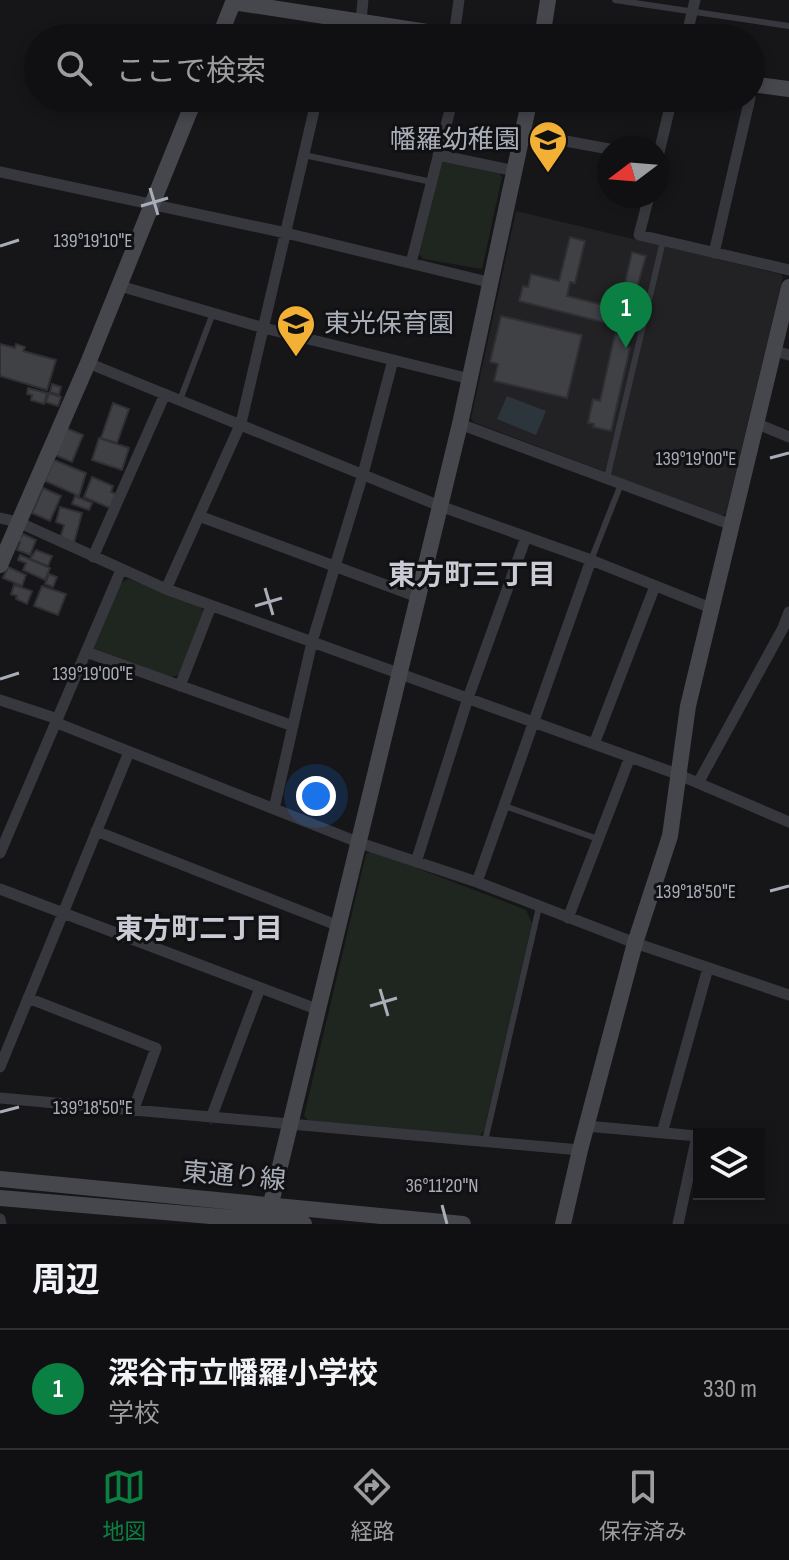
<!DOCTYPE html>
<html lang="ja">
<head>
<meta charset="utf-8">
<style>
	body { margin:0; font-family:"Sofia Sans Condensed","Noto Sans JP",sans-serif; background:#19191b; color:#f1f3f6 }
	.controls { position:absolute; right:24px; bottom:24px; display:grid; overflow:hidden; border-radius:0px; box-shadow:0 4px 12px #0003 }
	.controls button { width:72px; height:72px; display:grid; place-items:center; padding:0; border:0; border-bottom:2px solid #303032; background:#101012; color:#f1f3f6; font:40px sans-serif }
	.compass { position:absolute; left:597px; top:136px; width:72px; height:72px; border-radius:50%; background:#101012; box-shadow:0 4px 12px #0003; rotate:254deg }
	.you { position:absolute; left:316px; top:796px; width:28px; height:28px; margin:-20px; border:6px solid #fff; border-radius:50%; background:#1a73e8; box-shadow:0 0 0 12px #1a73e833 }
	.badge { display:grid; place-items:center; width:52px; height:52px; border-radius:50%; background:#0b8043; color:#fff; font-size:26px; font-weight:700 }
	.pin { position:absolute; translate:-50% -66px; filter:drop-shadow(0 2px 4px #0008) }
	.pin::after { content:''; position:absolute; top:42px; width:28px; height:24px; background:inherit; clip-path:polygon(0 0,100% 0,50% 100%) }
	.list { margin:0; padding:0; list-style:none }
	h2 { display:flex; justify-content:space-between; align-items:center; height:104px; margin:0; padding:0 32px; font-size:34px }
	h2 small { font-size:26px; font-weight:400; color:#9c9d9f }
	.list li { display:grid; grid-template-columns:52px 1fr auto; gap:24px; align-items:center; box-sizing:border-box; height:120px; padding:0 32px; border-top:2px solid #303032 }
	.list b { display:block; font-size:30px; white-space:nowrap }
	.list p { margin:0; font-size:26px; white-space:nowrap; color:#9c9d9f }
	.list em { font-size:26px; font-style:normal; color:#9c9d9f }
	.icon { flex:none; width:44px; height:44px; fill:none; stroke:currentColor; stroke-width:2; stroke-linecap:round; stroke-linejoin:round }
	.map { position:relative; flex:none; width:789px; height:1224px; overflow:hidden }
	.search { position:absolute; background:#101012; box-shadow:0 4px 12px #0003; left:24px; right:24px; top:24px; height:88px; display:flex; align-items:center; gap:20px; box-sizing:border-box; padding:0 28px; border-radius:44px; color:#9c9d9f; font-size:30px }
	.sheet { height:224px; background:#101012 }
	nav { display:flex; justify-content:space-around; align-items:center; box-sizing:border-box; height:112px; border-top:2px solid #303032; background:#101012; font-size:22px; color:#9c9d9f }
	nav a { display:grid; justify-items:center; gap:4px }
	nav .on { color:#0b8043 }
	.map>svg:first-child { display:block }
	.built { fill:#222225 }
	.green { fill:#1e261f }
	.water { fill:#2c353c }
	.building { fill:#404145; stroke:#303034; stroke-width:2 }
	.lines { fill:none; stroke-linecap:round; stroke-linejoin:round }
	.lane { stroke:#37383d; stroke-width:6 }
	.street { stroke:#37383d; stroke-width:11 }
	.secondary { stroke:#45474d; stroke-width:16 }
	.ticks { fill:none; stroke:#a8adb8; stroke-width:3 }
	.labels { text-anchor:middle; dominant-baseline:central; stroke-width:6; stroke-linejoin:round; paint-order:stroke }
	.poi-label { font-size:26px; fill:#a8adb8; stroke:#111113; text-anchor:end }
	.street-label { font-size:26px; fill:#a8adb8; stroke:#111113 }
	.neighbourhood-label { font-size:28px; font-weight:bold; fill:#c9ccd4; stroke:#111113 }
	.ticks-label { font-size:20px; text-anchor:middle; fill:#a8adb8; stroke:#111113; stroke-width:6; stroke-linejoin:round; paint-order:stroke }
</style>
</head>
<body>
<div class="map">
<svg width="789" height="1224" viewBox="0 0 789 1224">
	<rect width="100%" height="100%" fill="#161618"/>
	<path class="built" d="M 516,211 L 780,274 L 783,277 L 726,513 L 722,516 L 473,422 L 471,418 Z"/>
	<path class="green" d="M 446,160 L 499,172 L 502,177 L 482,269 L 423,259 L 419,254 L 442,163 Z
		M 128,579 L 200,605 L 203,611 L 179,675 L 171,677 L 93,649 L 119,584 Z
		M 372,851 L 526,910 L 532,923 L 484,1131 L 479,1136 L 308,1120 L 304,1116 L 366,854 Z"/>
	<path class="water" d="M 507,396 L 546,411 L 536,435 L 497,419 Z"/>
	<path class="building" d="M 570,237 L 585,241 L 575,283 L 570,282 L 567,296 L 619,309 L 632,252 L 646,256 L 630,312 L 634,313 L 630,329 L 519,301 L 523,286 L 528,287 L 531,274 L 559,281 Z
		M 501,316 L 582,335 L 567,398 L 494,381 L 498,364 L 490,362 Z
		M 615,334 L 629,338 L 627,347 L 630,348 L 611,431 L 593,427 L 594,424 L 588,423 L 593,399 L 600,401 Z
		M 0,344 L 15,348 L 16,344 L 25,347 L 23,351 L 56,360 L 47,390 L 0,376 Z
		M 52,384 L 61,387 L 59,395 L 50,392 Z
		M 28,388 L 47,393 L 44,404 L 31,400 L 32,395 L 27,394 Z
		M 49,393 L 61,397 L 58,406 L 46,402 Z
		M 113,403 L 129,409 L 117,443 L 101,438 Z
		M 66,428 L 83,435 L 72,462 L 55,455 Z
		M 99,438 L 129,448 L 122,470 L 92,460 Z
		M 54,460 L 86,473 L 79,496 L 45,481 Z
		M 92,477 L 113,486 L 111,492 L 116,494 L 110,508 L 84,497 Z
		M 43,488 L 61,496 L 50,521 L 32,513 Z
		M 75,496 L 92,503 L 89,510 L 72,504 Z
		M 60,507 L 82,513 L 74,543 L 60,539 L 64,525 L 56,522 Z
		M 23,534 L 36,540 L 30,555 L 17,550 L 20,542 L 18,541 Z
		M 36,550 L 52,556 L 48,566 L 30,559 Z
		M 20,555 L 50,568 L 45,580 L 23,570 L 26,563 L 18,560 Z
		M 8,567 L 26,575 L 22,586 L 3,578 Z
		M 49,574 L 57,577 L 53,587 L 45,584 Z
		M 14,585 L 32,591 L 27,604 L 16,599 L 17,596 L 11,594 Z
		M 42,586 L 66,594 L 58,615 L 34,606 Z"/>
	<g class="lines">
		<path class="lane" d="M 615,0 L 789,26
			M 304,155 L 432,182
			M 180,400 L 213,313
			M 607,478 L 663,241
			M 591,560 L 621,484
			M 505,806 L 598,839
			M 485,1141 L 539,907"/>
		<path class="street" d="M 361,21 L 363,0
			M 454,36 L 459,0
			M 331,38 L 336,17
			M 686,38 L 695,0
			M 410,98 L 450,107
			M 522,133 L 609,149
			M 438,155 L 515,171
			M 657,161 L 672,98
			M 0,172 L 286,233 L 492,283
			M 649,196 L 639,235 L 789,270
			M 714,253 L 750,98
			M 411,263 L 453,98
			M 120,286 L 264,328 L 470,379
			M 775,351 L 789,355
			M 88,363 L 440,506 L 591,560 L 711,608
			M 460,424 L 732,525
			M 758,424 L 789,437
			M 199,516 L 418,597
			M 0,518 L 18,522 L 166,589 L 677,774 L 789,822
			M 93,557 L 165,394
			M 166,589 L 241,423 L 317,98
			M 86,652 L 293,726
			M 180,686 L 211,606
			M 0,700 L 58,719
			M 57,723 L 360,843 L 477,882 L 635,943 L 789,995
			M 594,744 L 655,586
			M 698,783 L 783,628 L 789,612
			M 274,809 L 312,642 L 363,474 L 393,360
			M 96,831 L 339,926
			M 0,853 L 121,570
			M 416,862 L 468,698 L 526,537
			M 477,882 L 591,560
			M 0,889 L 319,1010
			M 568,918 L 630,757
			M 28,998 L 156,1048 L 133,1111
			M 0,1067 L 129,752
			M 0,1098 L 580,1150
			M 211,1118 L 260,988
			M 586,1126 L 697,1136 L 678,1224
			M 662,1133 L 708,968
			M 0,1219 L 1,1224"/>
		<path class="secondary" d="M 233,2 L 466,38
			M 219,38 L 234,0
			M 542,38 L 548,0
			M 751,84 L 789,89
			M 0,565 L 88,363 L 195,98
			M 0,1179 L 463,1224
			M 0,1198 L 304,1224
			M 266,1224 L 460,424 L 530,98
			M 563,1224 L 580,1150 L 635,943 L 670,836 L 688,706 L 789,287"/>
	</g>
	<path class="ticks" d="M 150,188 L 158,215M 141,206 L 168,198M 0,246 L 19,240M 770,458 L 789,453M 265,588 L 273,615M 255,606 L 282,598M 0,679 L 19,673M 770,891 L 789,886M 380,989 L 388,1016M 370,1006 L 397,998M 0,1112 L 19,1107M 442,1205 L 447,1224"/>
	<defs>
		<symbol id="school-pin" viewBox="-11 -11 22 30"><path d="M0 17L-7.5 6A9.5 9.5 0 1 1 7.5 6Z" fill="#f2b134" stroke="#111113"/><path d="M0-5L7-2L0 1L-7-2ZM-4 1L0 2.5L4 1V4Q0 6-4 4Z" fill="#111"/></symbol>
	</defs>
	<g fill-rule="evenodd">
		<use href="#school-pin" x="526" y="118" width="44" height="60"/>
		<use href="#school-pin" x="274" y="302" width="44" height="60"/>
	</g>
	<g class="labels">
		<g class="poi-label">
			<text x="520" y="140">幡羅幼稚園</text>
			<text x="324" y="324" text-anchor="start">東光保育園</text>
		</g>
		<g class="street-label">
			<text transform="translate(234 1177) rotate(5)">東通り線</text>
		</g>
		<g class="neighbourhood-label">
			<text x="472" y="575">東方町三丁目</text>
			<text x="199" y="929">東方町二丁目</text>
		</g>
	</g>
	<g class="ticks-label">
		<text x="93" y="247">139°19'10"E</text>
		<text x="696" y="465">139°19'00"E</text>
		<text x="93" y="680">139°19'00"E</text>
		<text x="696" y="898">139°18'50"E</text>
		<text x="93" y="1114">139°18'50"E</text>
		<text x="442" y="1192">36°11'20"N</text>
	</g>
</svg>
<div class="controls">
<button><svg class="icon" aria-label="layers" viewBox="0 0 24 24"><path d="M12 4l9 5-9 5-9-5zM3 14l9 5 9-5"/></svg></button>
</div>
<svg class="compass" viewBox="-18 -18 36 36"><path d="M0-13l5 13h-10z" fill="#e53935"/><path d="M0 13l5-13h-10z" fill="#9c9d9f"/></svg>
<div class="you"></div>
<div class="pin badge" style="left:626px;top:348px">1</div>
<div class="search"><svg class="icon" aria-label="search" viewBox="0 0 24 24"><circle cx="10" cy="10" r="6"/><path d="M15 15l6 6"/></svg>ここで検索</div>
</div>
<section class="sheet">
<h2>周辺<small></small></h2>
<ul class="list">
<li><span class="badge">1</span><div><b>深谷市立幡羅小学校</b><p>学校</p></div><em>330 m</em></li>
</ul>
</section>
<nav>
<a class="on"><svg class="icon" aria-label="map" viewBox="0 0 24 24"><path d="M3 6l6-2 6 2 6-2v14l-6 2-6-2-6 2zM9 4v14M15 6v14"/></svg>地図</a>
<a><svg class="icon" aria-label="directions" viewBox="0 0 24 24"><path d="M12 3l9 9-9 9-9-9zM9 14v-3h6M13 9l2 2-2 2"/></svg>経路</a>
<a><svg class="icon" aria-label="saved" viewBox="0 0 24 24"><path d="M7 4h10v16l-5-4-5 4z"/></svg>保存済み</a>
</nav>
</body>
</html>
